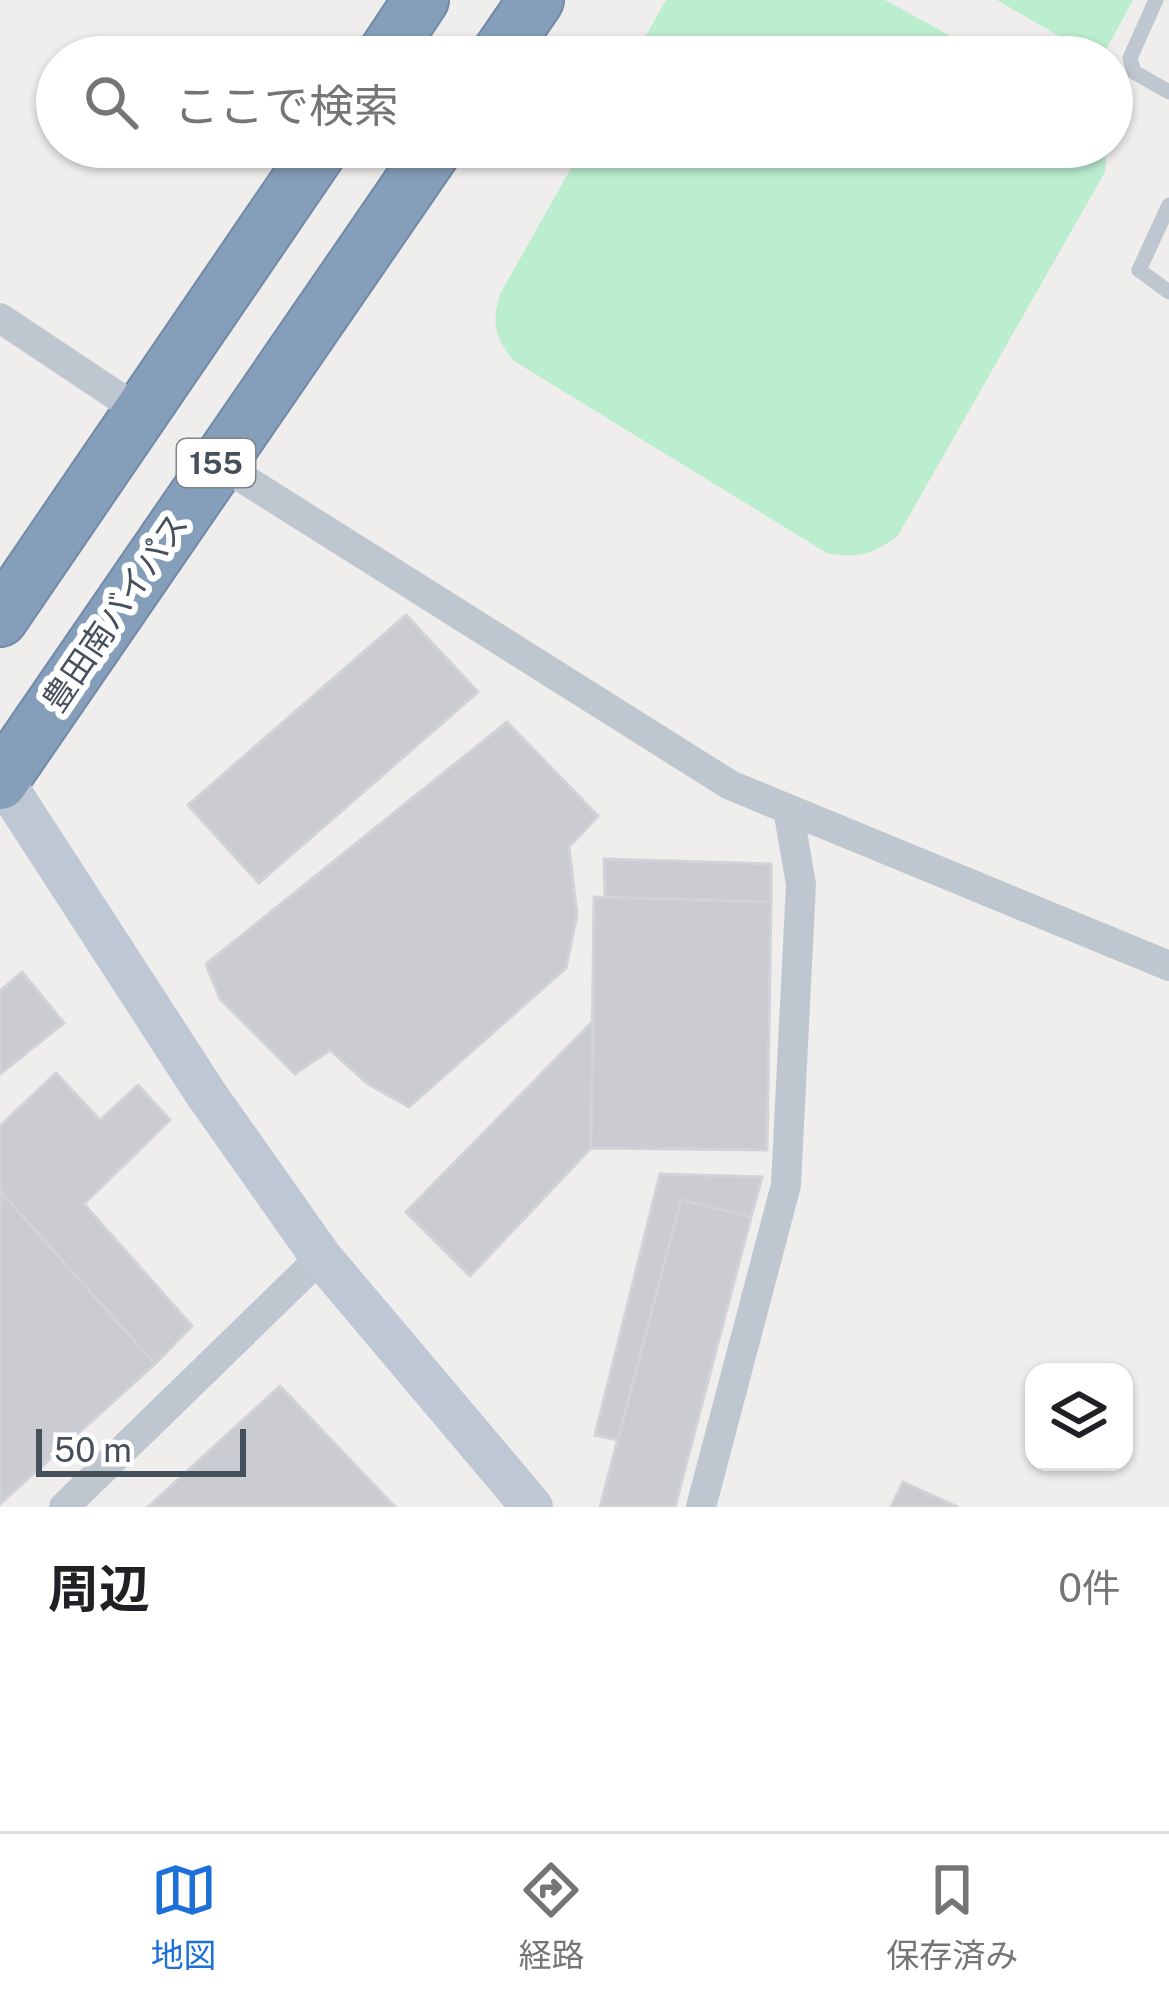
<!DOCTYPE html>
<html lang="ja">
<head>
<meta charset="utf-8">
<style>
	body { margin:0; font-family:"Public Sans","Noto Sans JP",sans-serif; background:#f2f2f2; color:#202124 }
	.controls { position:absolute; right:36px; bottom:36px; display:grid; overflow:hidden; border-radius:24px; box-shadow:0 3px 9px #0004 }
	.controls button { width:108px; height:108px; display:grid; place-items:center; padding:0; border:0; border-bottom:3px solid #e0e0e0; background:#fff; color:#202124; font:60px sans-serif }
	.scale { position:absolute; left:36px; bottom:30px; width:210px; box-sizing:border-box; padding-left:12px; border:6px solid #46505a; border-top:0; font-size:33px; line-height:42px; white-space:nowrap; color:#46505a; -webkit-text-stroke:9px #fff; paint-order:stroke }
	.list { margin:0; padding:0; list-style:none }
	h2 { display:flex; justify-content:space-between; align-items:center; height:156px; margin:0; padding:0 48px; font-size:51px }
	h2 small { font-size:39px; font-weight:400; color:#757577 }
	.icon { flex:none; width:66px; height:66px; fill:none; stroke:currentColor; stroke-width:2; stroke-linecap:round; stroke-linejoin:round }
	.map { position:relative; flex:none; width:1169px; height:1507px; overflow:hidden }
	.search { position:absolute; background:#fff; box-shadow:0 3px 9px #0004; left:36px; right:36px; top:36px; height:132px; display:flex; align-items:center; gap:30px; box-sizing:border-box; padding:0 42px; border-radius:66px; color:#757577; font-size:45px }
	.sheet { height:324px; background:#fff }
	nav { display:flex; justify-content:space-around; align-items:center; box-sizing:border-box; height:168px; border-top:3px solid #e0e0e0; background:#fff; font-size:33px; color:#757577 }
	nav a { display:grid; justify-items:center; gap:6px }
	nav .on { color:#1d6fd9 }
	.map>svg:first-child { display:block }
	.green { fill:#bbedcf }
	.building { fill:#caccd2; stroke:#d1d3d8; stroke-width:3 }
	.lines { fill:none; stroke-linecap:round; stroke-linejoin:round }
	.highway-casing { stroke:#718aa7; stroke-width:58 }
	.lane { stroke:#bec7cf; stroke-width:15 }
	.street { stroke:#bec7cf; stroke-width:30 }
	.secondary { stroke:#bec8d4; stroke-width:42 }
	.highway { stroke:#859fbb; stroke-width:54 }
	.labels { text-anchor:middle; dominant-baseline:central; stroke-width:12; stroke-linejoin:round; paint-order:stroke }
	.shield { fill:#fff; stroke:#7e848c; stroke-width:3 }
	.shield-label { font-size:30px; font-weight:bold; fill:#46505a }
	.street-label { font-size:33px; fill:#46505a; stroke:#fff }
</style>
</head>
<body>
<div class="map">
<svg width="1169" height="1507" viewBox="0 0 1169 1507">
	<rect width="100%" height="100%" fill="#f0eded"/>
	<path class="green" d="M 666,0 L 885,0 L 989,57 L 634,57 Z
		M 997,0 L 1133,0 L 1102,57 L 1095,57 Z
		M 583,147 L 1105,147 L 1106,150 L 1105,172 L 897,537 C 873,554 856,559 827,553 L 514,361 C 495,337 491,323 500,294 Z"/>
	<path class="building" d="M 406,615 L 478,692 L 259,883 L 188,805 Z
		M 507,722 L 598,816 L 569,847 L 577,915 L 566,968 L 409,1107 L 368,1084 L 330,1050 L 295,1074 L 220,999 L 206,964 Z
		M 604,859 L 771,864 L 771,902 L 605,897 Z
		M 594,897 L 771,902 L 767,1150 L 591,1148 Z
		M 22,972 L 64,1023 L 0,1074 L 0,991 Z
		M 593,1021 L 591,1148 L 470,1276 L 406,1212 Z
		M 56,1073 L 100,1120 L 138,1085 L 170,1120 L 84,1204 L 192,1326 L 155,1364 L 0,1191 L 0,1126 Z
		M 660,1174 L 762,1177 L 751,1217 L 681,1200 L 618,1440 L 595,1435 Z
		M 0,1191 L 155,1364 L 0,1504 Z
		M 681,1200 L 751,1217 L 675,1507 L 600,1507 Z
		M 280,1386 L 395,1507 L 148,1507 Z
		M 903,1482 L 958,1507 L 891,1507 Z"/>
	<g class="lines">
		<defs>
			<path id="highway" d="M 383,57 L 421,0
				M 497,57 L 536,0
				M 0,619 L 322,147
				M 0,782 L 436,147"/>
		</defs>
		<use href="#highway" class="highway-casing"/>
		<path class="lane" d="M 1156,0 L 1130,58 L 1134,72 L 1169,92
			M 1169,205 L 1139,270 L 1169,292"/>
		<path class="street" d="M 0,318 L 144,414
			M 217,462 L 730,785 L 1169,966
			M 64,1507 L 321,1257
			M 701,1507 L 786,1185 L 801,884 L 788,809"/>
		<path class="secondary" d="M 0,776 L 206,1094 L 321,1257 L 532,1507"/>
		<use href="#highway" class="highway"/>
	</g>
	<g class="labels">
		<rect class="shield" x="177" y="439" width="78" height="48" rx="9"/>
		<g class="shield-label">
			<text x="216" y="463">155</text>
		</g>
		<g class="street-label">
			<text transform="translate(115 612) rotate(-56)">豊田南バイパス</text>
		</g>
	</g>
</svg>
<div class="controls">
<button><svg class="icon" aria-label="layers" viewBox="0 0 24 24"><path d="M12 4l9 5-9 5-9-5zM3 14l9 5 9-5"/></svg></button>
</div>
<div class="scale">50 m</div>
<div class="search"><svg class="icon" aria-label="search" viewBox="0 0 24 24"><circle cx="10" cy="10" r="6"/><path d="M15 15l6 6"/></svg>ここで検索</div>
</div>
<section class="sheet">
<h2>周辺<small>0件</small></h2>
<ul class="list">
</ul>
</section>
<nav>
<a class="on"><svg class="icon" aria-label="map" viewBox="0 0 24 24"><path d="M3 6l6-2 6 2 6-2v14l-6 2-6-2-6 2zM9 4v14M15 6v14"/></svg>地図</a>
<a><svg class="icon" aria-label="directions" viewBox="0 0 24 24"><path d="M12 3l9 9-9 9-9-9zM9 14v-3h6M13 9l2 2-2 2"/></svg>経路</a>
<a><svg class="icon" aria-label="saved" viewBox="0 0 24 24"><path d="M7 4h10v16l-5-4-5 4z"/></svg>保存済み</a>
</nav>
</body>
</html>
